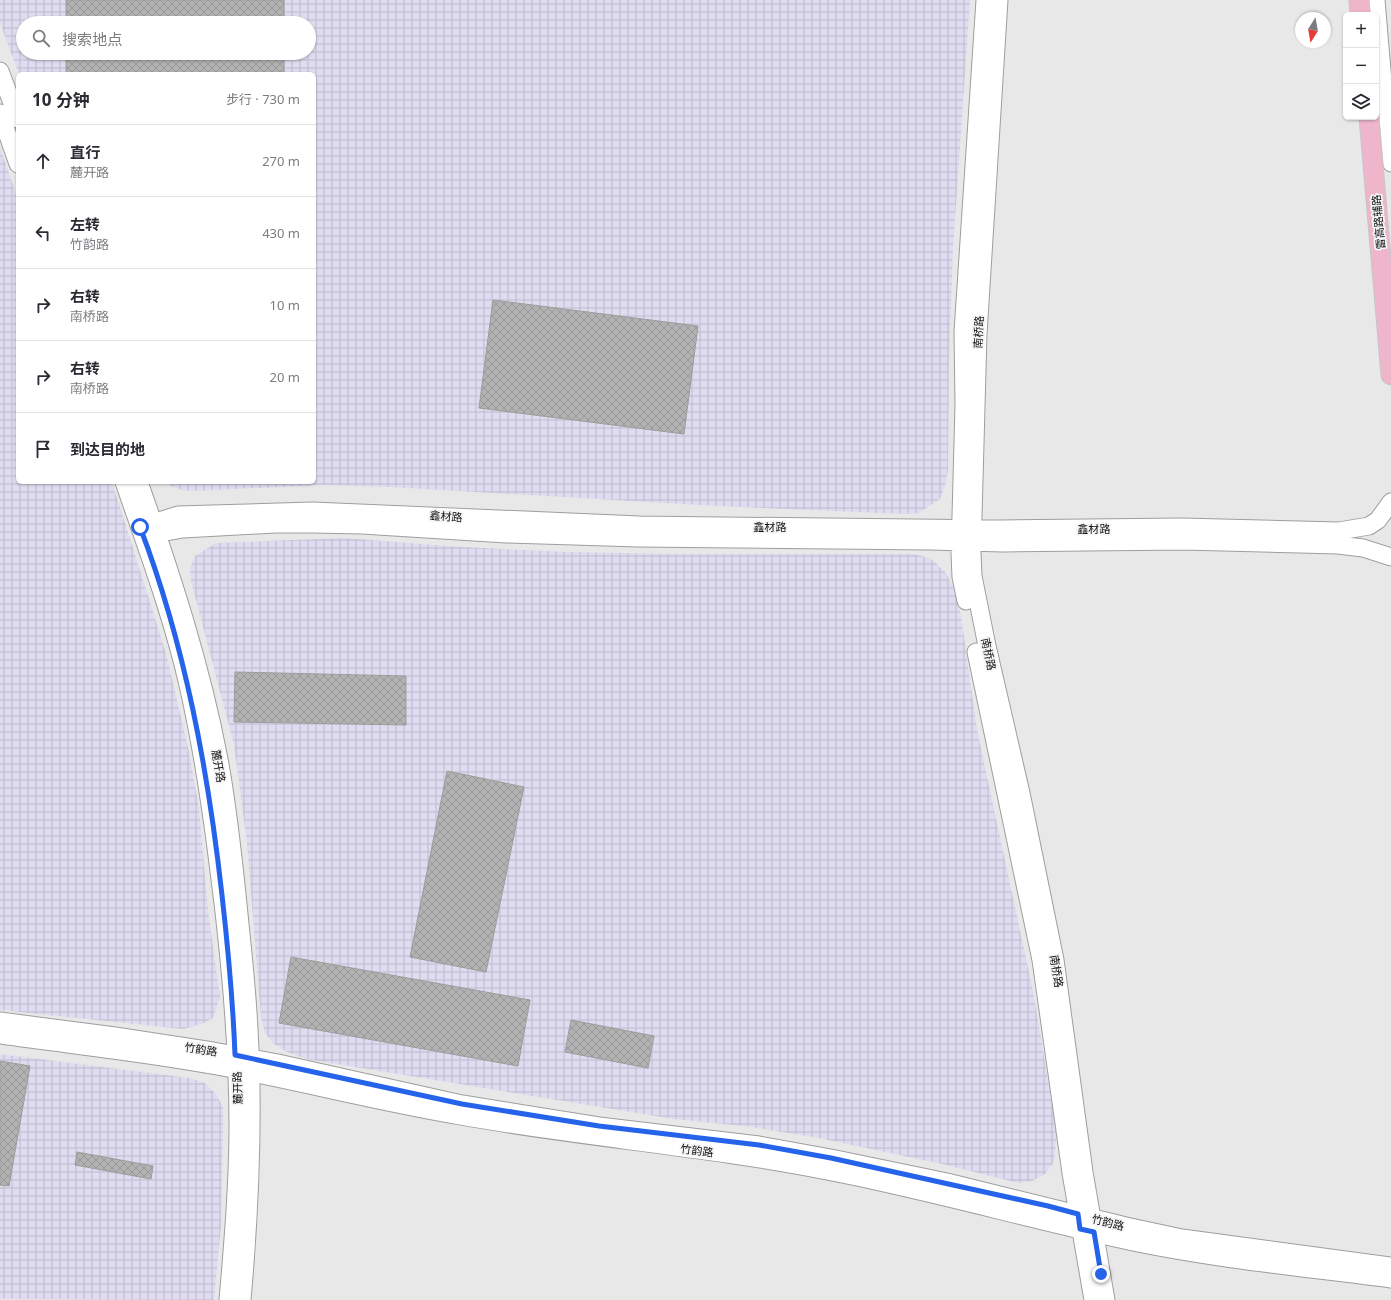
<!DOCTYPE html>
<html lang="zh">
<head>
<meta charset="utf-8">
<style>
	body { margin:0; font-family:"Noto Sans","Noto Sans SC",sans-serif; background:#f7f7f7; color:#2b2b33 }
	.controls { position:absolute; right:12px; top:12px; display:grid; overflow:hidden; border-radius:6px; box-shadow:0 1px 3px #0004 }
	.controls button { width:36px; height:36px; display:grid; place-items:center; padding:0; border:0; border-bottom:1px solid #e1e1e2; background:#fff; color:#2b2b33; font:20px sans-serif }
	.compass { position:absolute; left:1295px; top:12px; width:36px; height:36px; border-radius:50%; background:#fff; box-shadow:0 1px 3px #0004; rotate:191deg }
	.stop { position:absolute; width:12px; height:12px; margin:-9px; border:3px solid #2563eb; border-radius:50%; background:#fff }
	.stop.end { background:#2563eb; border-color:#fff; box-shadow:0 1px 4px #0008 }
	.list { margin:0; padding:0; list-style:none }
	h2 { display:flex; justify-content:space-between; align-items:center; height:52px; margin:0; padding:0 16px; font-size:17px }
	h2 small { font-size:13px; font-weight:400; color:#7c7c81 }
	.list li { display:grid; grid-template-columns:26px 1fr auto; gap:12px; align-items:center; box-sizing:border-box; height:72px; padding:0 16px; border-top:1px solid #e1e1e2 }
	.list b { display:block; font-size:15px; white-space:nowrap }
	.list p { margin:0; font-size:13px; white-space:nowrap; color:#7c7c81 }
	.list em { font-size:13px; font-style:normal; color:#7c7c81 }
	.icon { flex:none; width:22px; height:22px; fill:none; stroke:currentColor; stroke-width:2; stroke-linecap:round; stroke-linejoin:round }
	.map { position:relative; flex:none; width:1391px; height:1300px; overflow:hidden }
	.search { position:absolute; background:#fff; box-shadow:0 1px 3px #0004; left:16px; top:16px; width:300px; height:44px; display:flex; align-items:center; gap:10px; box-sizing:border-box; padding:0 14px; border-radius:22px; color:#7c7c81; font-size:15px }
	.panel { position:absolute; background:#fff; box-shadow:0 1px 3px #0004; left:16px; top:72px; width:300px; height:412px; border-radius:6px }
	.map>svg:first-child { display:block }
	.industrial { fill:url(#industrial-grid); fill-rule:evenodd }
	.building { fill:url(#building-cross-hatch); stroke:#9c9b9c }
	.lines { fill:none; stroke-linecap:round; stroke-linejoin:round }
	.tertiary-casing { stroke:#9e9e9f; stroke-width:17 }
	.secondary-casing { stroke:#9e9e9f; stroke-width:19 }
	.primary-casing { stroke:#c5c6c6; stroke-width:21 }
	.tertiary { stroke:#fff; stroke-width:15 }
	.secondary { stroke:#fff; stroke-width:17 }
	.primary { stroke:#eeb5cb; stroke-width:19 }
	.route { stroke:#2563eb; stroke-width:5 }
	.labels { text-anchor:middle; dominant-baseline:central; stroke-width:3.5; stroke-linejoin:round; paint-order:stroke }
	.street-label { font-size:11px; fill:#0f1010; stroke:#f5f5f7 }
</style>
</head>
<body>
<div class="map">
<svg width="1391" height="1300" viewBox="0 0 1391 1300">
	<defs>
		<pattern id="industrial-grid" width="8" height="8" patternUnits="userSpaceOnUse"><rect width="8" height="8" fill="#e0dbf0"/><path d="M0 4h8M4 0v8" fill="none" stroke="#bfbbcd"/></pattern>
		<pattern id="building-cross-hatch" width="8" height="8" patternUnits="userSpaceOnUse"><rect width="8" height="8" fill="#b3b2b3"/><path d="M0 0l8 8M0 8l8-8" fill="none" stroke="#999899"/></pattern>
	</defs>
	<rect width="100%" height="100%" fill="#e8e8e9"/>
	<path class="industrial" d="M 0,0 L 970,0 L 953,248 L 949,359 L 948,471 L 945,486 L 940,499 L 919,513 L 905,514 L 717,506 L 391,487 L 322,485 L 194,491 L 182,490 L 171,486 L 167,482 L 314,482 L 314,74 L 19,74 L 0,23 ZM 23,23 L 309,23 L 309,53 L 23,53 Z
		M 0,147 L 18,200 L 18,482 L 112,482 L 166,653 L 189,752 L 199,808 L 208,911 L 220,997 L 213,1018 L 202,1024 L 183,1029 L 0,1010 Z
		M 344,538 L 462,547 L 568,552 L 682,554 L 914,554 L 929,558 L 936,563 L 946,573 L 954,589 L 961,616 L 977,730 L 1033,991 L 1057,1134 L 1054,1162 L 1045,1174 L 1032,1181 L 1018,1183 L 942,1164 L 819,1138 L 752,1127 L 674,1119 L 306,1059 L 287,1052 L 274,1044 L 265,1033 L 261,1018 L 247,843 L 234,745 L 191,581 L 190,568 L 195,556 L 216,543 Z
		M 0,1054 L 190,1078 L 205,1083 L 216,1094 L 223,1107 L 223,1130 L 221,1226 L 214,1300 L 0,1299 Z"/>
	<path class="building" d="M 66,0 L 284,0 L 284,23 L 66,23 Z
		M 66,53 L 284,53 L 284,74 L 66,74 Z
		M 493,300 L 698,326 L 684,434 L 479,408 Z
		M 235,672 L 406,676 L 406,725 L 234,722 Z
		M 447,771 L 524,787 L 486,972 L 410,957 Z
		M 291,957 L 530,1000 L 518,1066 L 279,1023 Z
		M 571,1020 L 654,1036 L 648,1068 L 565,1052 Z
		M 0,1061 L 30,1066 L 9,1186 L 0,1185 Z
		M 77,1152 L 153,1166 L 151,1179 L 75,1165 Z"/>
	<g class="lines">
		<defs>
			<path id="tertiary" d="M 1377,0 L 1391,164"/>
			<path id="secondary" d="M 999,0 L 978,334 L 972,553 L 973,576 L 987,646 L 1021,793 L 1055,960 L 1084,1172 L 1106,1300
				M 0,71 L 18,119
				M 0,113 L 18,164
				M 124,482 C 147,549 172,615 188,685 C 205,760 215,836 224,912 C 232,982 238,1054 238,1125 C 238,1183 233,1242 228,1300
				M 139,482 C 171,573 201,664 219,759 C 228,807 233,855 238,904 C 242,945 247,987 249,1029 C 254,1119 250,1210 242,1300
				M 140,527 L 178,515 L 313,511 L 639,525 L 1001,529 L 1182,527 L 1339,531 L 1369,526 L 1378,520 L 1391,502
				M 144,539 L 166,532 L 183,529 L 275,524 L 312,524 L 362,525 L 506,534 L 639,538 L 931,541 L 1003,543 L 1183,541 L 1338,545 L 1363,548 L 1391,557
				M 966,601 L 961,577 L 960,553 L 964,405 L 963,332 L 985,0
				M 976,652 L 1041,960 L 1071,1173 L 1093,1300
				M 0,1021 L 115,1036 L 213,1051 L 278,1063 L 462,1104 L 599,1126 L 759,1145 L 831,1158 L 947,1182 L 1126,1226 L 1182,1238 L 1391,1266
				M 0,1035 C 70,1045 141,1052 211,1065 C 295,1080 377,1102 461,1116 C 583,1138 706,1147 827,1171 C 931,1191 1034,1221 1138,1243 C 1221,1260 1307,1268 1391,1279"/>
			<path id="primary" d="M 1359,0 L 1360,15
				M 1369,117 L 1391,375"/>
		</defs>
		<use href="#tertiary" class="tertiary-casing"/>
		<use href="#secondary" class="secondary-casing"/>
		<use href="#primary" class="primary-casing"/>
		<use href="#tertiary" class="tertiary"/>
		<use href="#secondary" class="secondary"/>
		<use href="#primary" class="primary"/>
	</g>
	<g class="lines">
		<path class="route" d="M 140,527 C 185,645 208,770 222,895 C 228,948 233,1002 235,1055 L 462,1104 L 599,1126 L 759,1145 L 831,1158 L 1048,1206 L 1078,1214 L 1080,1229 L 1094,1232 L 1101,1274"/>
	</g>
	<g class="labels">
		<g class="street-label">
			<text transform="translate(1378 222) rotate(-95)">雷高路辅路</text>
			<text transform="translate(978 332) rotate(-87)">南桥路</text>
			<text transform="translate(446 516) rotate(4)">鑫材路</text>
			<text x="770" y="526">鑫材路</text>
			<text x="1094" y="528">鑫材路</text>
			<text transform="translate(989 654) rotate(78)">南桥路</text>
			<text transform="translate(219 766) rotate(80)">麓开路</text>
			<text transform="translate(1057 971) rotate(81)">南桥路</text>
			<text transform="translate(201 1049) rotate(9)">竹韵路</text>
			<text transform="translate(237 1088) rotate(-92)">麓开路</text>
			<text transform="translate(697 1150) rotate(7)">竹韵路</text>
			<text transform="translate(1108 1222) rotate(14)">竹韵路</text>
		</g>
	</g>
</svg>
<div class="controls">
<button>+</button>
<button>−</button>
<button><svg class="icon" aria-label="layers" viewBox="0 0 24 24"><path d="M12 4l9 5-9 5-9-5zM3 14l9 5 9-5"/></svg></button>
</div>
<svg class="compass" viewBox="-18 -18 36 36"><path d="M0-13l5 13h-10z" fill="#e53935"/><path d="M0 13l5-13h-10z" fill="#7c7c81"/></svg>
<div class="stop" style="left:140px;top:527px"></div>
<div class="stop end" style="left:1101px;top:1274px"></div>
<div class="search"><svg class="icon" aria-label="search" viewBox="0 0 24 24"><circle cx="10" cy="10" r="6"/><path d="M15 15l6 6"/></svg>搜索地点</div>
<section class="panel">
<h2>10 分钟<small>步行 · 730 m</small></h2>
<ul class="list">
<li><svg class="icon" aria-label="ahead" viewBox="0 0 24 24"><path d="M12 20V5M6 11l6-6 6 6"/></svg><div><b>直行</b><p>麓开路</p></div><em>270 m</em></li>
<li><svg class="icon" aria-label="left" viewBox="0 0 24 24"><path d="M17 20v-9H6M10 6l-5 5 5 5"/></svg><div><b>左转</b><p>竹韵路</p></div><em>430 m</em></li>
<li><svg class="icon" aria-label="right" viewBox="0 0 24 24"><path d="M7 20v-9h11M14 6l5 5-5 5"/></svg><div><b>右转</b><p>南桥路</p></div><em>10 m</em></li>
<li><svg class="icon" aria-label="right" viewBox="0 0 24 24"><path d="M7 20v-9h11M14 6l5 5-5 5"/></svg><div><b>右转</b><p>南桥路</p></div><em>20 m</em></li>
<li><svg class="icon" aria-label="arrive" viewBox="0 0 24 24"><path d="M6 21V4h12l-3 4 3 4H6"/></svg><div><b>到达目的地</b></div></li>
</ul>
</section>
</div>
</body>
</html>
